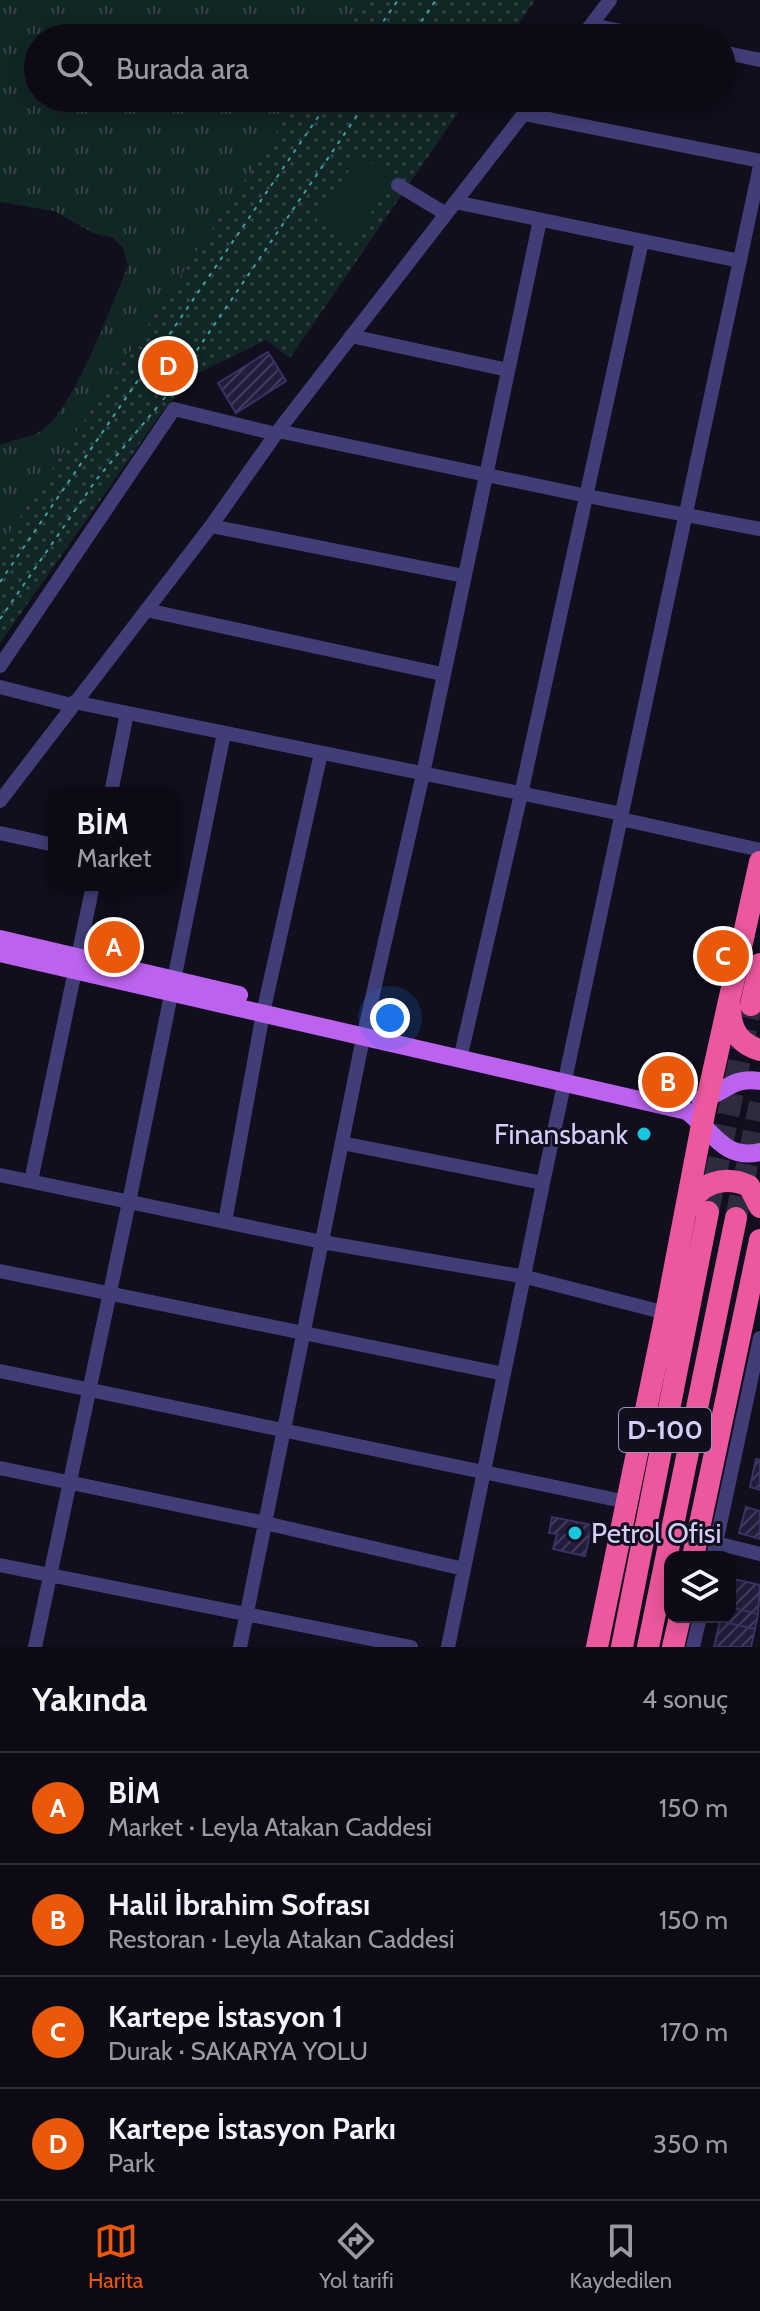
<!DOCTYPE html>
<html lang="tr">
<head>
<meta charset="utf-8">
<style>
	body { margin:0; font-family:Cabin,sans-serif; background:#1b1823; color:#f1f3f6 }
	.controls { position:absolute; right:24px; bottom:24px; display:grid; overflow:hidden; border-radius:16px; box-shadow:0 4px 20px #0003 }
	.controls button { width:72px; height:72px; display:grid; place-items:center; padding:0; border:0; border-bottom:2px solid #2d2b35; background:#0d0a16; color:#f1f3f6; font:40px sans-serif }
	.you { position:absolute; left:390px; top:1018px; width:28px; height:28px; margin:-20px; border:6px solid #fff; border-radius:50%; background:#1a73e8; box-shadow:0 0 0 12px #1a73e833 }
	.badge { display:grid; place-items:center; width:52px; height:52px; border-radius:50%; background:#ea580c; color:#fff; font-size:26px; font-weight:700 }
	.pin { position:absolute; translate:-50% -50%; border:4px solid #fff; box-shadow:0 2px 8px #0006 }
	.popup { position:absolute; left:48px; top:787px; width:132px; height:104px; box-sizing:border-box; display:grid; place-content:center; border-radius:16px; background:#0d0a16; filter:drop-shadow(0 2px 6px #0005); font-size:26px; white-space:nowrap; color:#9a9aa1 }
	.popup b { font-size:30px; color:#f1f3f6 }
	.popup::after { content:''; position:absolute; left:50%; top:100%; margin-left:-16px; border:16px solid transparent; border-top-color:#0d0a16 }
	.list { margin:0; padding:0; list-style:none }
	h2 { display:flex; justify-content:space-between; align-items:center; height:104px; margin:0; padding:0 32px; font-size:34px }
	h2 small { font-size:26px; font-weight:400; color:#9a9aa1 }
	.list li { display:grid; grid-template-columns:52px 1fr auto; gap:24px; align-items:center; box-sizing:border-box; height:112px; padding:0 32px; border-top:2px solid #2d2b35 }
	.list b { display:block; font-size:30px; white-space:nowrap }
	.list p { margin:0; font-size:26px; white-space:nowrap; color:#9a9aa1 }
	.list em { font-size:26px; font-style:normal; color:#9a9aa1 }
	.icon { flex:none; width:44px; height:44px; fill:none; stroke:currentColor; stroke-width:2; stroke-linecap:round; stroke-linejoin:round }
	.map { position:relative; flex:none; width:760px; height:1647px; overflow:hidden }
	.search { position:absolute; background:#0d0a16; box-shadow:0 4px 20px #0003; left:24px; right:24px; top:24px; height:88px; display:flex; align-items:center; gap:20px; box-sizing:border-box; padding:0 28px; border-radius:44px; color:#9a9aa1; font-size:30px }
	.sheet { height:552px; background:#0d0a16 }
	nav { display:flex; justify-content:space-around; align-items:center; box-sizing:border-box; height:112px; border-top:2px solid #2d2b35; background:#0d0a16; font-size:22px; color:#9a9aa1 }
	nav a { display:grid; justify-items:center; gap:4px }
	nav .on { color:#ea580c }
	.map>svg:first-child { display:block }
	.grass { fill:url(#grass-tufts) }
	.park { fill:url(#park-dots) }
	.pitch { fill:#122626 }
	.building { fill:url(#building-hatch); stroke:#3c3165; stroke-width:2 }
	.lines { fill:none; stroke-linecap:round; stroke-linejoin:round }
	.highway-tunnel { stroke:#2e2b3e; stroke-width:22; stroke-dasharray:22 11; stroke-linecap:butt }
	.path { stroke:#3aa39e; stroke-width:2; stroke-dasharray:4 6; stroke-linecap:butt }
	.minor { stroke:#413e77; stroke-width:14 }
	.major { stroke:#bb62ee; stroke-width:18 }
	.highway { stroke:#ed579d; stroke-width:22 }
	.poi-dot { fill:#18c7dd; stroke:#110e1d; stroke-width:3 }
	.labels { text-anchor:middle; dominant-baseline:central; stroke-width:6; stroke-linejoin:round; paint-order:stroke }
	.shield { fill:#110e1d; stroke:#9a95b8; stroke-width:2 }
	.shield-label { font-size:26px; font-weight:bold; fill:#d4cffa }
	.poi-label { font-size:28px; fill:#d4cffa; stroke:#110e1d; text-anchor:end }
</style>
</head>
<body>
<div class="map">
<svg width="760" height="1647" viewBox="0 0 760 1647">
	<defs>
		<pattern id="grass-tufts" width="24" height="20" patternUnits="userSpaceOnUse" patternTransform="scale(2)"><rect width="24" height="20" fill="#122626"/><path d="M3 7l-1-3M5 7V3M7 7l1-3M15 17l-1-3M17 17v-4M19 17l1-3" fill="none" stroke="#344446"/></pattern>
		<pattern id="park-dots" width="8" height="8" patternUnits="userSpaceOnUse" patternTransform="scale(2)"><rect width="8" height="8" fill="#122626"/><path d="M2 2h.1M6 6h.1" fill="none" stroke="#344446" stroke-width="1.8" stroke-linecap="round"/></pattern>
		<pattern id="building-hatch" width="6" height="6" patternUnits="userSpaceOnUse" patternTransform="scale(2)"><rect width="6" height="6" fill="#231c3c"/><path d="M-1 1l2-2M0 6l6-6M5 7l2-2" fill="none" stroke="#423c59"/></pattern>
	</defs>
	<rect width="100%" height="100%" fill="#110e1d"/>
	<path class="grass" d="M 0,0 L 363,0 L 338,38 L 38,38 L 38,98 L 299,98 L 0,547 L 0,445 C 14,439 28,439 41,431 C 74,410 111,305 128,266 L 123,248 L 113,238 L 95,234 L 54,211 L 0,202 Z"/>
	<path class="park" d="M 363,0 L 535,0 L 509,38 L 338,38 Z
		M 299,98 L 468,98 L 290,358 L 266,340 L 198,373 L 163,411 L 0,643 L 0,547 Z"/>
	<path class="pitch" d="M 360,155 L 395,178 L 351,242 L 316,219 Z"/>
	<path class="building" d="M 268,352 L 286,381 L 236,413 L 218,383 Z
		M 756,1459 L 760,1460 L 760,1490 L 750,1487 Z
		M 746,1507 L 760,1511 L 760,1539 L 739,1533 Z
		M 552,1517 L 592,1525 L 585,1556 L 553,1549 L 557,1534 L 549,1533 Z
		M 730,1578 L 760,1585 L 758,1614 L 730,1607 Z
		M 730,1607 L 758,1614 L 755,1629 L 720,1621 L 721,1617 L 730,1617 Z
		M 720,1621 L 755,1629 L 751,1647 L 714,1647 Z"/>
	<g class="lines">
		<path class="highway-tunnel" d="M 708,1212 L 751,1005
			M 736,1218 L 760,1103"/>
		<path class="path" d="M 372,38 L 398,0
			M 410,38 L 436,0
			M 163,400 L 369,98
			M 0,582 L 331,98
			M 0,619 L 96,480 L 159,405"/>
		<path class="minor" d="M 592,25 L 656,38
			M 581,38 L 610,0
			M 722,52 L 760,60
			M 524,114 L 760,161
			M 398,185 L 446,214
			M 455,202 L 740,261
			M 351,336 L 508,370
			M 278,431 L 587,496 L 760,529
			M 211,526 L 464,576
			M 146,610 L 442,674
			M 0,666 L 174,409 L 276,434
			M 0,687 L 71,705
			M 74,702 L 622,814
			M 111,793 L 127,713
			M 0,801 L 211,526 L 278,431 L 536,98
			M 621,819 L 760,850
			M 0,833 L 54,845
			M 460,1059 L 521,794 L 642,241
			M 342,1143 L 543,1183
			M 0,1175 L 322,1242 L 526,1277 L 666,1313
			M 31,1181 L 93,885
			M 225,1222 L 263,1013 L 321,753
			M 0,1271 L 504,1374
			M 0,1371 L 627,1502
			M 0,1468 L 265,1523 L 464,1569
			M 716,1543 L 760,1554
			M 713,1557 L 760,1338
			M 0,1565 L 411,1647
			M 35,1647 L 129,1202 L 224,733
			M 240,1647 L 363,1038 L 423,774 L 540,220
			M 448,1647 L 543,1183 L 760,166
			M 693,1647 L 700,1617"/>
		<path class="major" d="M 0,939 L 239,995
			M 0,953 L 687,1111 C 712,1130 724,1161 760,1152
			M 700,1099 C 723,1095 731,1076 760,1081"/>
		<path class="highway" d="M 751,1005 L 760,964
			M 730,1009 C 731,1030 739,1044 760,1050
			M 688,1209 C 698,1182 725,1175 749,1186 L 760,1207
			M 693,1557 L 760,1240
			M 597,1647 L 666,1313 L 705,1109 L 760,862
			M 622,1647 L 708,1212
			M 648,1647 L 736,1218
			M 673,1647 L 680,1617"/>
	</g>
	<g class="poi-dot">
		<circle cx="644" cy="1134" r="8"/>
		<circle cx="575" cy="1533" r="8"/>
	</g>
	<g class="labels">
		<rect class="shield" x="619" y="1408" width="92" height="44" rx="6"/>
		<g class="shield-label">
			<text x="665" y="1430">D-100</text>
		</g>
		<g class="poi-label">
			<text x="628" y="1134">Finansbank</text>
			<text x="591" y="1533" text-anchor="start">Petrol Ofisi</text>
		</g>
	</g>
</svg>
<div class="controls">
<button><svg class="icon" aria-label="layers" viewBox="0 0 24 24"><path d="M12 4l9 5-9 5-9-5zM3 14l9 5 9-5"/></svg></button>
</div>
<div class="you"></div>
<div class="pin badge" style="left:114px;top:947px">A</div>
<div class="popup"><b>BİM</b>Market</div>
<div class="pin badge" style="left:668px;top:1082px">B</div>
<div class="pin badge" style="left:723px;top:956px">C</div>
<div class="pin badge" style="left:168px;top:366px">D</div>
<div class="search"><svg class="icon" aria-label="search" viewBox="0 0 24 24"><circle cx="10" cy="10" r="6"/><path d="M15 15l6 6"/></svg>Burada ara</div>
</div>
<section class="sheet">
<h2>Yakında<small>4 sonuç</small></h2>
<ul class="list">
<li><span class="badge">A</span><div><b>BİM</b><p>Market · Leyla Atakan Caddesi</p></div><em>150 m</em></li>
<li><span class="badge">B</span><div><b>Halil İbrahim Sofrası</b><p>Restoran · Leyla Atakan Caddesi</p></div><em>150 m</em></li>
<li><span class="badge">C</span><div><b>Kartepe İstasyon 1</b><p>Durak · SAKARYA YOLU</p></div><em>170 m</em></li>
<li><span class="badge">D</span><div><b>Kartepe İstasyon Parkı</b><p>Park</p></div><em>350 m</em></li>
</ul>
</section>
<nav>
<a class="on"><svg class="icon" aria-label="map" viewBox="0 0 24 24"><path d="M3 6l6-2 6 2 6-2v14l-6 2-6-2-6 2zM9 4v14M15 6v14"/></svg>Harita</a>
<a><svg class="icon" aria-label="directions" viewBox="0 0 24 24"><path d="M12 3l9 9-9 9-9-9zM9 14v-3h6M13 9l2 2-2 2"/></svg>Yol tarifi</a>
<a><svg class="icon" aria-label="saved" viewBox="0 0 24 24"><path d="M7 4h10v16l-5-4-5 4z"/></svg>Kaydedilen</a>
</nav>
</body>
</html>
